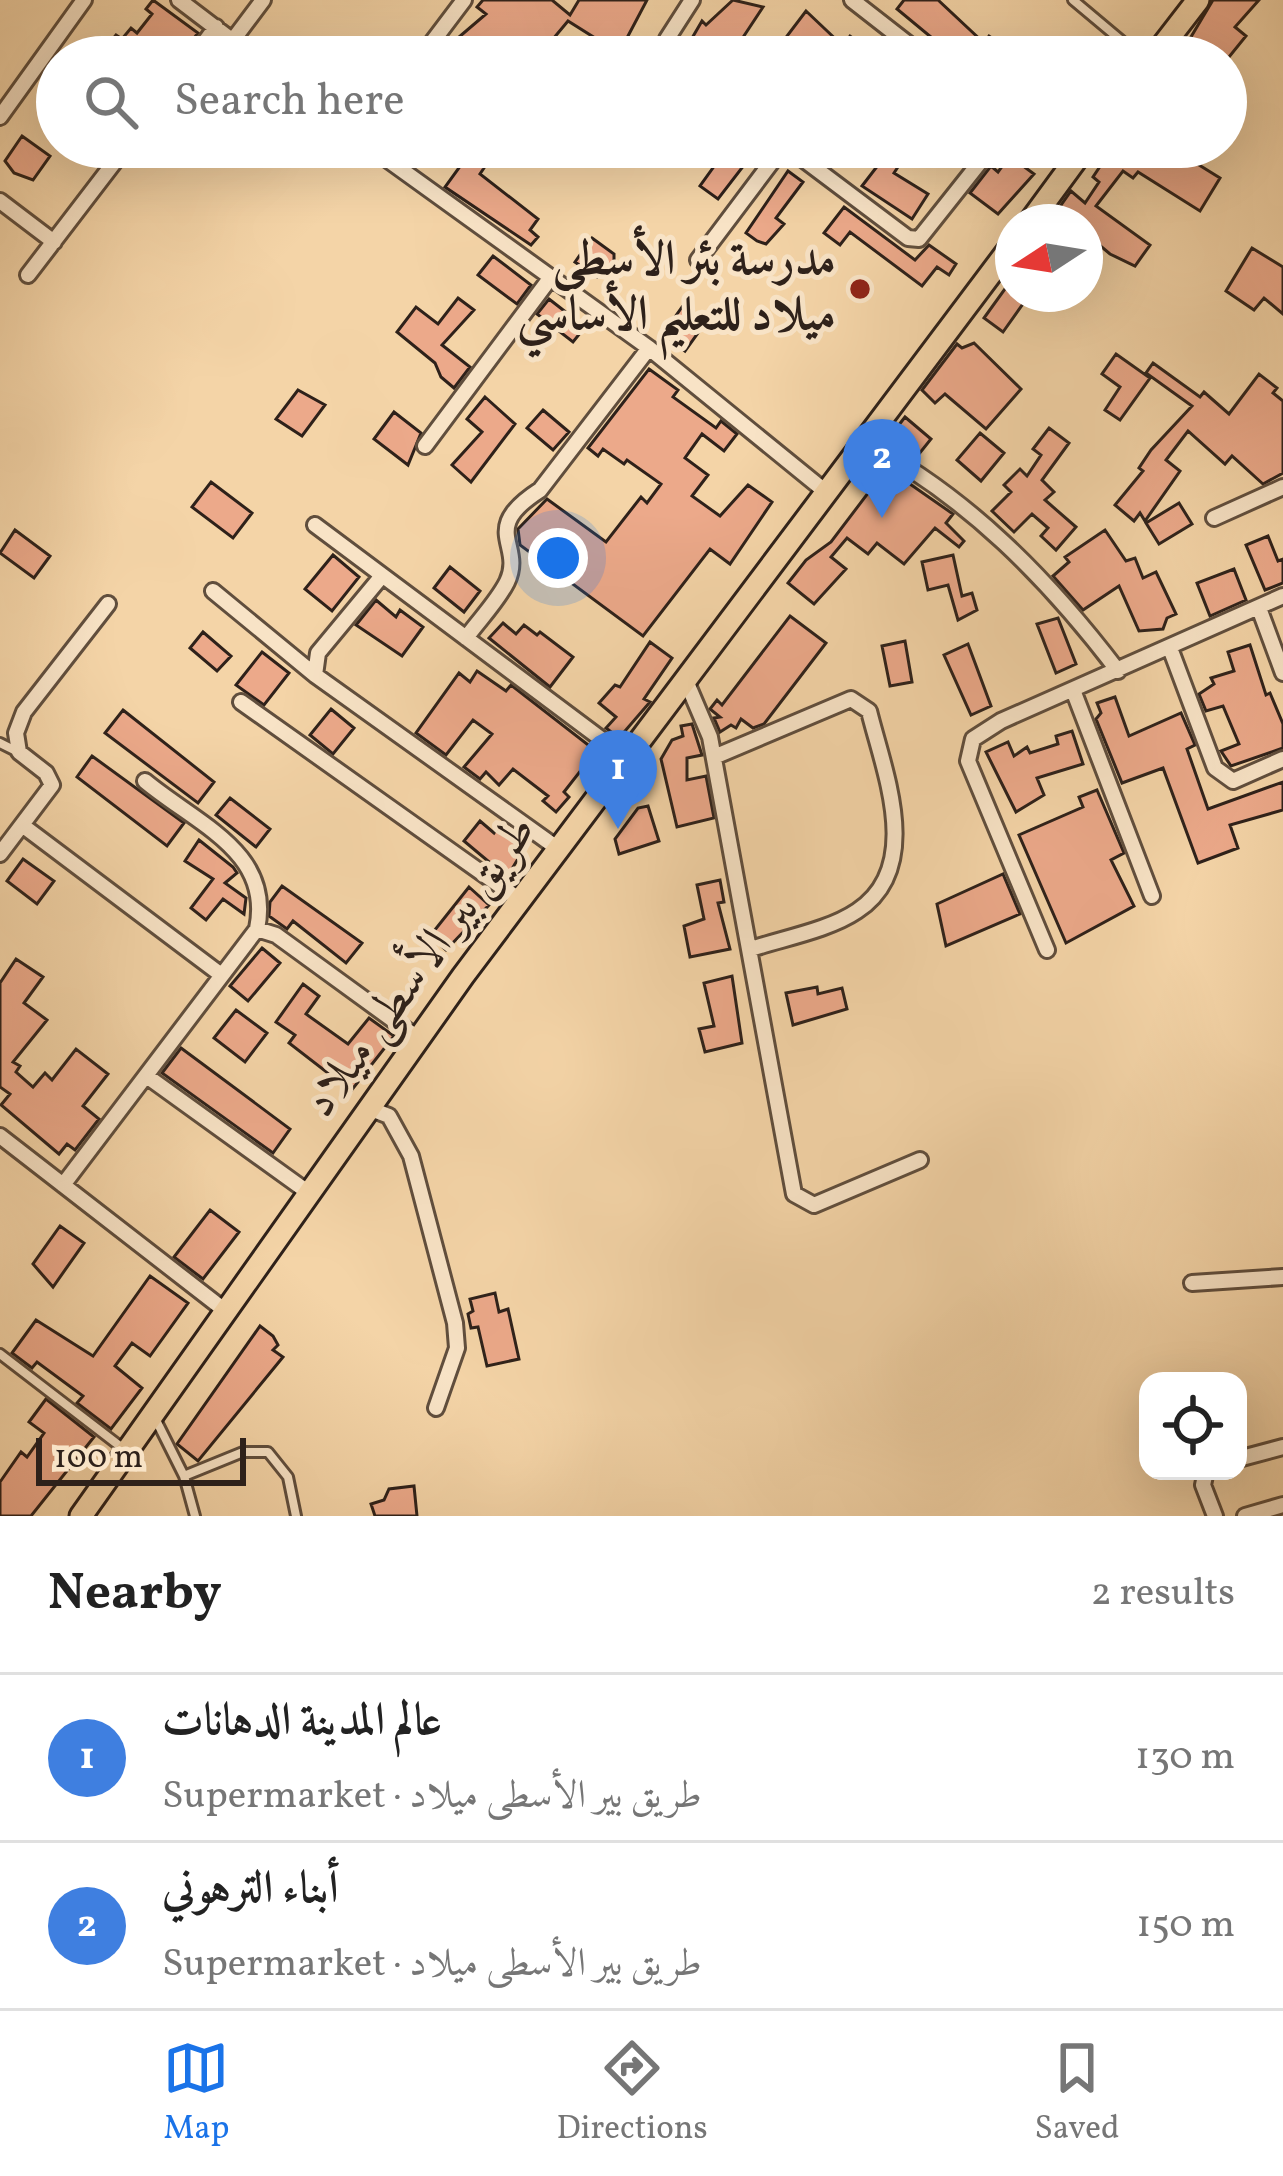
<!DOCTYPE html>
<html lang="en">
<head>
<meta charset="utf-8">
<style>
	body { margin:0; font-family:Vollkorn,Amiri,serif; background:#f6f6f6; color:#222 }
	.controls { position:absolute; right:36px; bottom:36px; display:grid; overflow:hidden; border-radius:24px; box-shadow:0 12px 48px #0002 }
	.controls button { width:108px; height:108px; display:grid; place-items:center; padding:0; border:0; border-bottom:3px solid #e0e0e0; background:#fff; color:#222; font:60px sans-serif }
	.compass { position:absolute; left:995px; top:204px; width:108px; height:108px; border-radius:50%; background:#fff; box-shadow:0 12px 48px #0002; rotate:258deg }
	.scale { position:absolute; left:36px; bottom:30px; width:210px; box-sizing:border-box; padding-left:12px; border:6px solid #2e211a; border-top:0; font-size:33px; line-height:42px; white-space:nowrap; color:#2e211a; -webkit-text-stroke:9px #f8e3c6; paint-order:stroke }
	.you { position:absolute; left:558px; top:558px; width:42px; height:42px; margin:-30px; border:9px solid #fff; border-radius:50%; background:#1a73e8; box-shadow:0 0 0 18px #1a73e833 }
	.badge { display:grid; place-items:center; width:78px; height:78px; border-radius:50%; background:#1a73e8; color:#fff; font-size:39px; font-weight:700 }
	.pin { position:absolute; translate:-50% -99px; filter:drop-shadow(0 3px 6px #0008) }
	.pin::after { content:''; position:absolute; top:63px; width:42px; height:36px; background:inherit; clip-path:polygon(0 0,100% 0,50% 100%) }
	.list { margin:0; padding:0; list-style:none }
	h2 { display:flex; justify-content:space-between; align-items:center; height:156px; margin:0; padding:0 48px; font-size:51px }
	h2 small { font-size:39px; font-weight:400; color:#767676 }
	.list li { display:grid; grid-template-columns:78px 1fr auto; gap:36px; align-items:center; box-sizing:border-box; height:168px; padding:0 48px; border-top:3px solid #e0e0e0 }
	.list b { display:block; font-size:45px; white-space:nowrap }
	.list p { margin:0; font-size:39px; white-space:nowrap; color:#767676 }
	.list em { font-size:39px; font-style:normal; color:#767676 }
	.icon { flex:none; width:66px; height:66px; fill:none; stroke:currentColor; stroke-width:2; stroke-linecap:round; stroke-linejoin:round }
	.map { position:relative; flex:none; width:1283px; height:1516px; overflow:hidden }
	.search { position:absolute; background:#fff; box-shadow:0 12px 48px #0002; left:36px; right:36px; top:36px; height:132px; display:flex; align-items:center; gap:30px; box-sizing:border-box; padding:0 42px; border-radius:66px; color:#767676; font-size:45px }
	.sheet { height:492px; background:#fff }
	nav { display:flex; justify-content:space-around; align-items:center; box-sizing:border-box; height:168px; border-top:3px solid #e0e0e0; background:#fff; font-size:33px; color:#767676 }
	nav a { display:grid; justify-items:center; gap:6px }
	nav .on { color:#1a73e8 }
	.map>svg:first-child { display:block }
	.building { fill:#eca98a; stroke:#2e211a; stroke-width:3 }
	.lines { fill:none; stroke-linecap:round; stroke-linejoin:round }
	.lane-casing { stroke:#604e3d; stroke-width:14 }
	.street-casing { stroke:#604e3d; stroke-width:20 }
	.primary-casing { stroke:#2e211a; stroke-width:27 }
	.lane { stroke:#f8e3c6; stroke-width:8 }
	.street { stroke:#f8e3c6; stroke-width:14 }
	.primary { stroke:#f4d4a7; stroke-width:21 }
	.poi-dot { fill:#8f2418; stroke:#f8e3c6; stroke-width:4.5 }
	.labels { text-anchor:middle; dominant-baseline:central; stroke-width:10; stroke-linejoin:round; paint-order:stroke }
	.poi-label { font-size:48px; font-weight:bold; fill:#2e211a; stroke:#f8e3c6; text-anchor:end }
	.street-label { font-size:48px; fill:#2e211a; stroke:#f8e3c6 }
</style>
</head>
<body>
<div class="map">
<svg width="1283" height="1516" viewBox="0 0 1283 1516">
	<rect width="100%" height="100%" fill="#f4d4a7"/>
	<filter id="stains"><feTurbulence type="fractalNoise" baseFrequency=".00167" numOctaves="4"/><feColorMatrix values="0 0 0 0 .2 0 0 0 0 .09 0 0 0 0 .02 0 0 0 .5 -.17"/></filter>
	<radialGradient id="worn" r=".72"><stop offset=".6" stop-color="#630" stop-opacity="0"/><stop offset="1" stop-color="#630" stop-opacity=".3"/></radialGradient>
	<path class="building" d="M 153,0 L 198,33 L 187,47 L 183,43 L 171,57 L 98,57 L 116,35 L 122,39 L 131,28 L 137,33 L 152,14 L 146,9 Z
		M 483,0 L 552,0 L 570,15 L 579,0 L 647,0 L 619,53 L 568,21 L 538,57 L 455,57 L 445,49 L 486,14 L 477,7 Z
		M 733,0 L 763,7 L 730,57 L 681,57 L 702,21 L 706,25 Z
		M 904,0 L 938,0 L 984,43 L 989,36 L 1006,48 L 1000,57 L 955,57 L 897,9 Z
		M 1213,0 L 1259,0 L 1235,27 L 1246,36 L 1229,57 L 1179,57 Z
		M 806,11 L 843,46 L 850,36 L 879,57 L 810,57 L 787,36 Z
		M 22,136 L 50,156 L 33,180 L 14,173 L 5,161 Z
		M 474,147 L 491,147 L 478,164 L 484,168 L 480,174 L 538,219 L 530,230 L 538,237 L 531,245 L 445,187 Z
		M 728,147 L 758,147 L 718,199 L 700,186 Z
		M 892,147 L 911,147 L 894,173 L 928,194 L 912,219 L 862,186 Z
		M 1016,147 L 1027,152 L 1019,163 L 1034,174 L 998,214 L 970,193 L 991,166 L 998,172 Z
		M 1113,147 L 1170,147 L 1220,178 L 1200,211 L 1138,172 L 1133,178 L 1123,171 L 1096,206 L 1150,245 L 1135,266 L 1110,254 L 1085,233 L 1085,222 L 1059,208 L 1071,191 L 1085,203 L 1099,182 L 1093,177 Z
		M 788,171 L 803,182 L 776,218 L 784,224 L 766,244 L 757,241 L 746,233 Z
		M 844,207 L 915,260 L 929,245 L 956,264 L 949,275 L 937,267 L 922,286 L 850,232 L 840,245 L 824,233 Z
		M 592,238 L 614,254 L 614,274 L 605,266 L 597,277 L 575,262 Z
		M 1252,248 L 1283,267 L 1283,314 L 1264,298 L 1254,310 L 1226,291 Z
		M 493,256 L 531,285 L 517,304 L 478,275 Z
		M 1007,286 L 1013,294 L 1030,294 L 1003,332 L 984,318 Z
		M 458,298 L 474,310 L 442,345 L 470,367 L 454,388 L 441,377 L 435,363 L 397,332 L 416,307 L 438,324 Z
		M 549,299 L 585,327 L 573,342 L 537,314 Z
		M 682,307 L 705,323 L 685,351 L 663,334 Z
		M 974,343 L 1021,389 L 986,429 L 945,394 L 935,403 L 922,390 L 957,344 L 962,348 Z
		M 1116,354 L 1150,378 L 1120,420 L 1105,410 L 1120,387 L 1102,374 Z
		M 1153,363 L 1200,397 L 1204,392 L 1229,414 L 1259,374 L 1277,388 L 1273,393 L 1283,401 L 1283,473 L 1263,484 L 1232,456 L 1225,464 L 1188,431 L 1166,460 L 1180,471 L 1145,521 L 1140,513 L 1134,521 L 1115,505 L 1143,471 L 1139,468 L 1151,450 L 1192,406 L 1146,373 Z
		M 649,369 L 678,390 L 673,397 L 716,428 L 721,421 L 737,434 L 724,451 L 702,434 L 685,458 L 708,475 L 692,496 L 720,516 L 748,485 L 772,502 L 730,564 L 710,549 L 643,636 L 520,545 L 518,529 L 547,499 L 606,542 L 641,497 L 647,503 L 661,484 L 627,460 L 624,464 L 603,449 L 598,456 L 588,448 Z
		M 298,390 L 325,405 L 302,436 L 276,419 Z
		M 485,397 L 515,424 L 471,482 L 452,465 L 482,432 L 467,419 Z
		M 543,410 L 569,432 L 553,450 L 527,428 Z
		M 394,412 L 421,433 L 408,465 L 374,439 Z
		M 905,417 L 931,439 L 915,459 L 888,439 Z
		M 1049,428 L 1069,443 L 1042,480 L 1054,492 L 1045,500 L 1076,527 L 1056,550 L 1041,536 L 1048,528 L 1032,514 L 1014,532 L 992,511 L 1011,492 L 1004,485 L 1020,469 L 1027,476 L 1041,455 L 1033,449 Z
		M 980,433 L 1004,453 L 981,481 L 957,460 Z
		M 887,468 L 953,514 L 946,523 L 964,541 L 959,547 L 935,528 L 904,564 L 877,543 L 868,554 L 847,538 L 831,557 L 846,569 L 814,604 L 788,583 L 806,560 L 831,542 Z
		M 211,482 L 252,513 L 233,538 L 192,507 Z
		M 1179,503 L 1192,524 L 1159,544 L 1146,523 Z
		M 15,530 L 50,556 L 34,578 L 0,553 Z
		M 1105,530 L 1126,561 L 1135,558 L 1143,578 L 1156,572 L 1176,614 L 1167,618 L 1163,629 L 1139,631 L 1119,586 L 1083,610 L 1053,576 L 1069,562 L 1065,557 Z
		M 1268,536 L 1278,561 L 1283,559 L 1283,583 L 1265,590 L 1246,545 Z
		M 333,555 L 359,577 L 332,611 L 305,589 Z
		M 953,555 L 962,596 L 972,593 L 977,610 L 958,620 L 948,585 L 928,590 L 922,562 Z
		M 450,567 L 480,591 L 464,612 L 434,588 Z
		M 1234,569 L 1246,600 L 1210,616 L 1197,583 Z
		M 376,600 L 396,617 L 400,610 L 423,627 L 402,656 L 356,625 Z
		M 790,616 L 826,643 L 764,724 L 753,728 L 741,719 L 736,728 L 731,725 L 720,732 L 714,718 L 720,717 L 710,709 L 717,700 L 722,705 Z
		M 1058,618 L 1076,664 L 1056,673 L 1037,624 Z
		M 503,623 L 516,634 L 524,625 L 537,635 L 540,632 L 573,657 L 550,687 L 489,638 Z
		M 203,632 L 231,656 L 217,671 L 190,648 Z
		M 905,641 L 912,682 L 890,686 L 882,646 Z
		M 650,642 L 672,658 L 644,699 L 650,702 L 619,738 L 606,728 L 616,717 L 599,703 L 615,685 L 620,687 Z
		M 968,644 L 991,706 L 971,715 L 944,655 Z
		M 1250,645 L 1266,695 L 1270,693 L 1283,724 L 1283,748 L 1231,766 L 1221,751 L 1239,744 L 1223,706 L 1206,711 L 1199,694 L 1214,684 L 1211,678 L 1234,671 L 1228,652 Z
		M 262,652 L 289,673 L 264,705 L 236,685 Z
		M 477,671 L 506,691 L 511,685 L 596,751 L 564,792 L 569,797 L 556,812 L 543,801 L 548,796 L 513,769 L 499,785 L 486,772 L 480,779 L 464,767 L 492,734 L 473,720 L 446,755 L 416,733 L 459,673 L 470,682 Z
		M 1115,697 L 1129,736 L 1181,713 L 1195,745 L 1187,749 L 1208,809 L 1283,782 L 1283,810 L 1230,825 L 1238,848 L 1198,863 L 1163,768 L 1122,783 L 1096,719 L 1101,713 L 1097,703 Z
		M 331,709 L 354,728 L 333,754 L 310,735 Z
		M 123,710 L 214,782 L 198,803 L 105,733 Z
		M 692,724 L 702,755 L 687,758 L 687,780 L 706,776 L 714,818 L 677,827 L 661,759 L 672,740 L 683,736 L 681,726 Z
		M 1072,731 L 1083,764 L 1037,778 L 1044,795 L 1016,812 L 986,752 L 1008,742 L 1014,756 L 1027,747 L 1030,753 L 1058,744 L 1056,736 Z
		M 92,756 L 184,823 L 167,846 L 77,777 Z
		M 1097,790 L 1124,853 L 1111,860 L 1134,906 L 1066,943 L 1019,835 L 1083,807 L 1079,797 Z
		M 230,798 L 270,829 L 256,847 L 216,815 Z
		M 648,806 L 659,841 L 619,854 L 615,839 L 638,808 Z
		M 480,821 L 494,833 L 498,827 L 527,844 L 507,877 L 464,841 Z
		M 199,840 L 233,867 L 237,873 L 225,883 L 246,898 L 244,914 L 223,899 L 206,920 L 191,908 L 213,879 L 185,861 Z
		M 23,859 L 54,881 L 37,904 L 7,881 Z
		M 1003,874 L 1020,914 L 946,946 L 937,904 Z
		M 720,880 L 724,902 L 718,903 L 730,949 L 690,957 L 684,926 L 704,919 L 697,885 Z
		M 282,886 L 362,943 L 346,963 L 293,921 L 287,929 L 269,916 L 270,902 Z
		M 469,887 L 489,905 L 446,950 L 430,936 Z
		M 262,948 L 280,963 L 248,1001 L 230,986 Z
		M 16,959 L 43,977 L 24,1003 L 47,1020 L 13,1062 L 20,1066 L 16,1072 L 33,1087 L 45,1073 L 52,1080 L 76,1049 L 108,1074 L 83,1106 L 99,1119 L 75,1150 L 67,1144 L 59,1154 L 1,1105 L 10,1094 L 0,1087 L 0,983 Z
		M 732,976 L 742,1043 L 705,1052 L 699,1029 L 714,1026 L 704,983 Z
		M 303,984 L 319,996 L 306,1014 L 348,1044 L 369,1018 L 394,1036 L 351,1091 L 289,1043 L 295,1035 L 276,1022 Z
		M 817,987 L 818,994 L 842,988 L 847,1009 L 793,1025 L 786,993 Z
		M 236,1010 L 267,1033 L 245,1062 L 214,1038 Z
		M 181,1048 L 290,1129 L 273,1153 L 162,1073 Z
		M 210,1210 L 239,1232 L 203,1279 L 174,1257 Z
		M 60,1226 L 84,1243 L 53,1287 L 33,1264 Z
		M 150,1276 L 188,1303 L 150,1356 L 132,1343 L 115,1366 L 142,1388 L 111,1429 L 77,1403 L 83,1396 L 37,1362 L 32,1368 L 12,1353 L 36,1320 L 93,1356 Z
		M 495,1293 L 499,1312 L 508,1309 L 519,1359 L 487,1366 L 478,1327 L 471,1328 L 468,1314 L 473,1311 L 470,1299 Z
		M 260,1326 L 273,1336 L 278,1345 L 273,1350 L 283,1357 L 198,1461 L 177,1444 Z
		M 46,1399 L 94,1437 L 31,1516 L 0,1516 L 0,1482 L 21,1452 L 27,1457 L 44,1433 L 29,1422 Z
		M 414,1486 L 417,1516 L 375,1516 L 371,1504 L 384,1500 L 389,1489 Z"/>
	<g class="lines">
		<defs>
			<path id="lane" d="M 1073,0 L 1141,57
				M 0,743 L 18,752
				M 0,1354 L 125,1450
				M 155,1418 L 184,1476 L 195,1516
				M 184,1476 L 243,1452 L 268,1452 L 288,1477 L 296,1516"/>
			<path id="street" d="M 179,0 L 254,57
				M 852,0 L 925,57
				M 233,40 L 263,0
				M 194,57 L 216,27
				M 421,57 L 464,0
				M 670,57 L 667,39 L 692,0
				M 0,117 L 84,0
				M 370,147 L 649,348 L 826,492
				M 787,147 L 908,238 L 919,239 L 992,147
				M 1048,147 L 1072,164
				M 0,201 L 54,242
				M 698,260 L 783,147
				M 28,275 L 126,147
				M 864,442 C 967,496 1048,579 1118,671
				M 425,446 L 551,277
				M 1214,518 L 1283,487
				M 315,525 L 628,759
				M 213,591 L 315,675 L 557,848
				M 1259,608 L 1283,673
				M 466,638 C 479,620 497,602 507,582 C 525,544 478,530 540,490 L 649,348
				M 1170,648 L 1215,768 L 1233,781 L 1283,759
				M 315,675 L 318,653 L 381,577
				M 687,683 L 710,737 L 794,1194 L 814,1205 L 920,1160
				M 1073,690 L 1152,896
				M 241,702 L 520,900
				M 714,757 L 851,699 L 869,711 C 884,772 924,867 857,911 C 829,930 784,938 751,949
				M 145,781 C 198,825 273,852 257,929
				M 22,825 L 220,974
				M 0,854 L 52,785 L 46,773 L 19,752 L 16,733 L 24,712 L 108,604
				M 1047,950 L 968,761 L 973,739 L 1001,721 L 1283,596
				M 148,1077 L 309,1193
				M 371,1109 L 389,1116 L 411,1156 L 455,1323 L 457,1348 L 436,1408
				M 0,1136 L 223,1309
				M 63,1185 L 257,929 L 276,935 L 419,1039
				M 1192,1283 L 1283,1277
				M 1238,1459 L 1283,1447
				M 1206,1471 L 1203,1485 L 1215,1516
				M 1245,1516 L 1283,1505"/>
			<path id="primary" d="M 1154,57 L 1198,0
				M 1030,222 L 1085,147
				M 81,1516 L 463,976 L 1013,244"/>
		</defs>
		<use href="#lane" class="lane-casing"/>
		<use href="#street" class="street-casing"/>
		<use href="#primary" class="primary-casing"/>
		<use href="#lane" class="lane"/>
		<use href="#street" class="street"/>
		<use href="#primary" class="primary"/>
	</g>
	<circle class="poi-dot" cx="860" cy="289" r="12"/>
	<g class="labels">
		<g class="poi-label">
			<text x="836" y="261">مدرسة بئر الأسطى<tspan x="836" dy="55">ميلاد للتعليم الأساسي</tspan></text>
		</g>
		<g class="street-label">
			<text transform="translate(421 967) rotate(-54)">طريق بير الأسطى ميلاد</text>
		</g>
	</g>
	<rect width="100%" height="100%" filter="url(#stains)"/>
	<rect width="100%" height="100%" fill="url(#worn)"/>
</svg>
<div class="controls">
<button><svg class="icon" aria-label="locate" viewBox="0 0 24 24"><circle cx="12" cy="12" r="6"/><path d="M12 2v4M12 18v4M2 12h4M18 12h4"/></svg></button>
</div>
<svg class="compass" viewBox="-18 -18 36 36"><path d="M0-13l5 13h-10z" fill="#e53935"/><path d="M0 13l5-13h-10z" fill="#767676"/></svg>
<div class="scale">100 m</div>
<div class="you"></div>
<div class="pin badge" style="left:618px;top:829px;background:#3f7fe0">1</div>
<div class="pin badge" style="left:882px;top:518px;background:#3f7fe0">2</div>
<div class="search"><svg class="icon" aria-label="search" viewBox="0 0 24 24"><circle cx="10" cy="10" r="6"/><path d="M15 15l6 6"/></svg>Search here</div>
</div>
<section class="sheet">
<h2>Nearby<small>2 results</small></h2>
<ul class="list">
<li><span class="badge" style="background:#3f7fe0">1</span><div><b>عالم المدينة الدهانات</b><p>Supermarket · طريق بير الأسطى ميلاد</p></div><em>130 m</em></li>
<li><span class="badge" style="background:#3f7fe0">2</span><div><b>أبناء الترهوني</b><p>Supermarket · طريق بير الأسطى ميلاد</p></div><em>150 m</em></li>
</ul>
</section>
<nav>
<a class="on"><svg class="icon" aria-label="map" viewBox="0 0 24 24"><path d="M3 6l6-2 6 2 6-2v14l-6 2-6-2-6 2zM9 4v14M15 6v14"/></svg>Map</a>
<a><svg class="icon" aria-label="directions" viewBox="0 0 24 24"><path d="M12 3l9 9-9 9-9-9zM9 14v-3h6M13 9l2 2-2 2"/></svg>Directions</a>
<a><svg class="icon" aria-label="saved" viewBox="0 0 24 24"><path d="M7 4h10v16l-5-4-5 4z"/></svg>Saved</a>
</nav>
</body>
</html>
